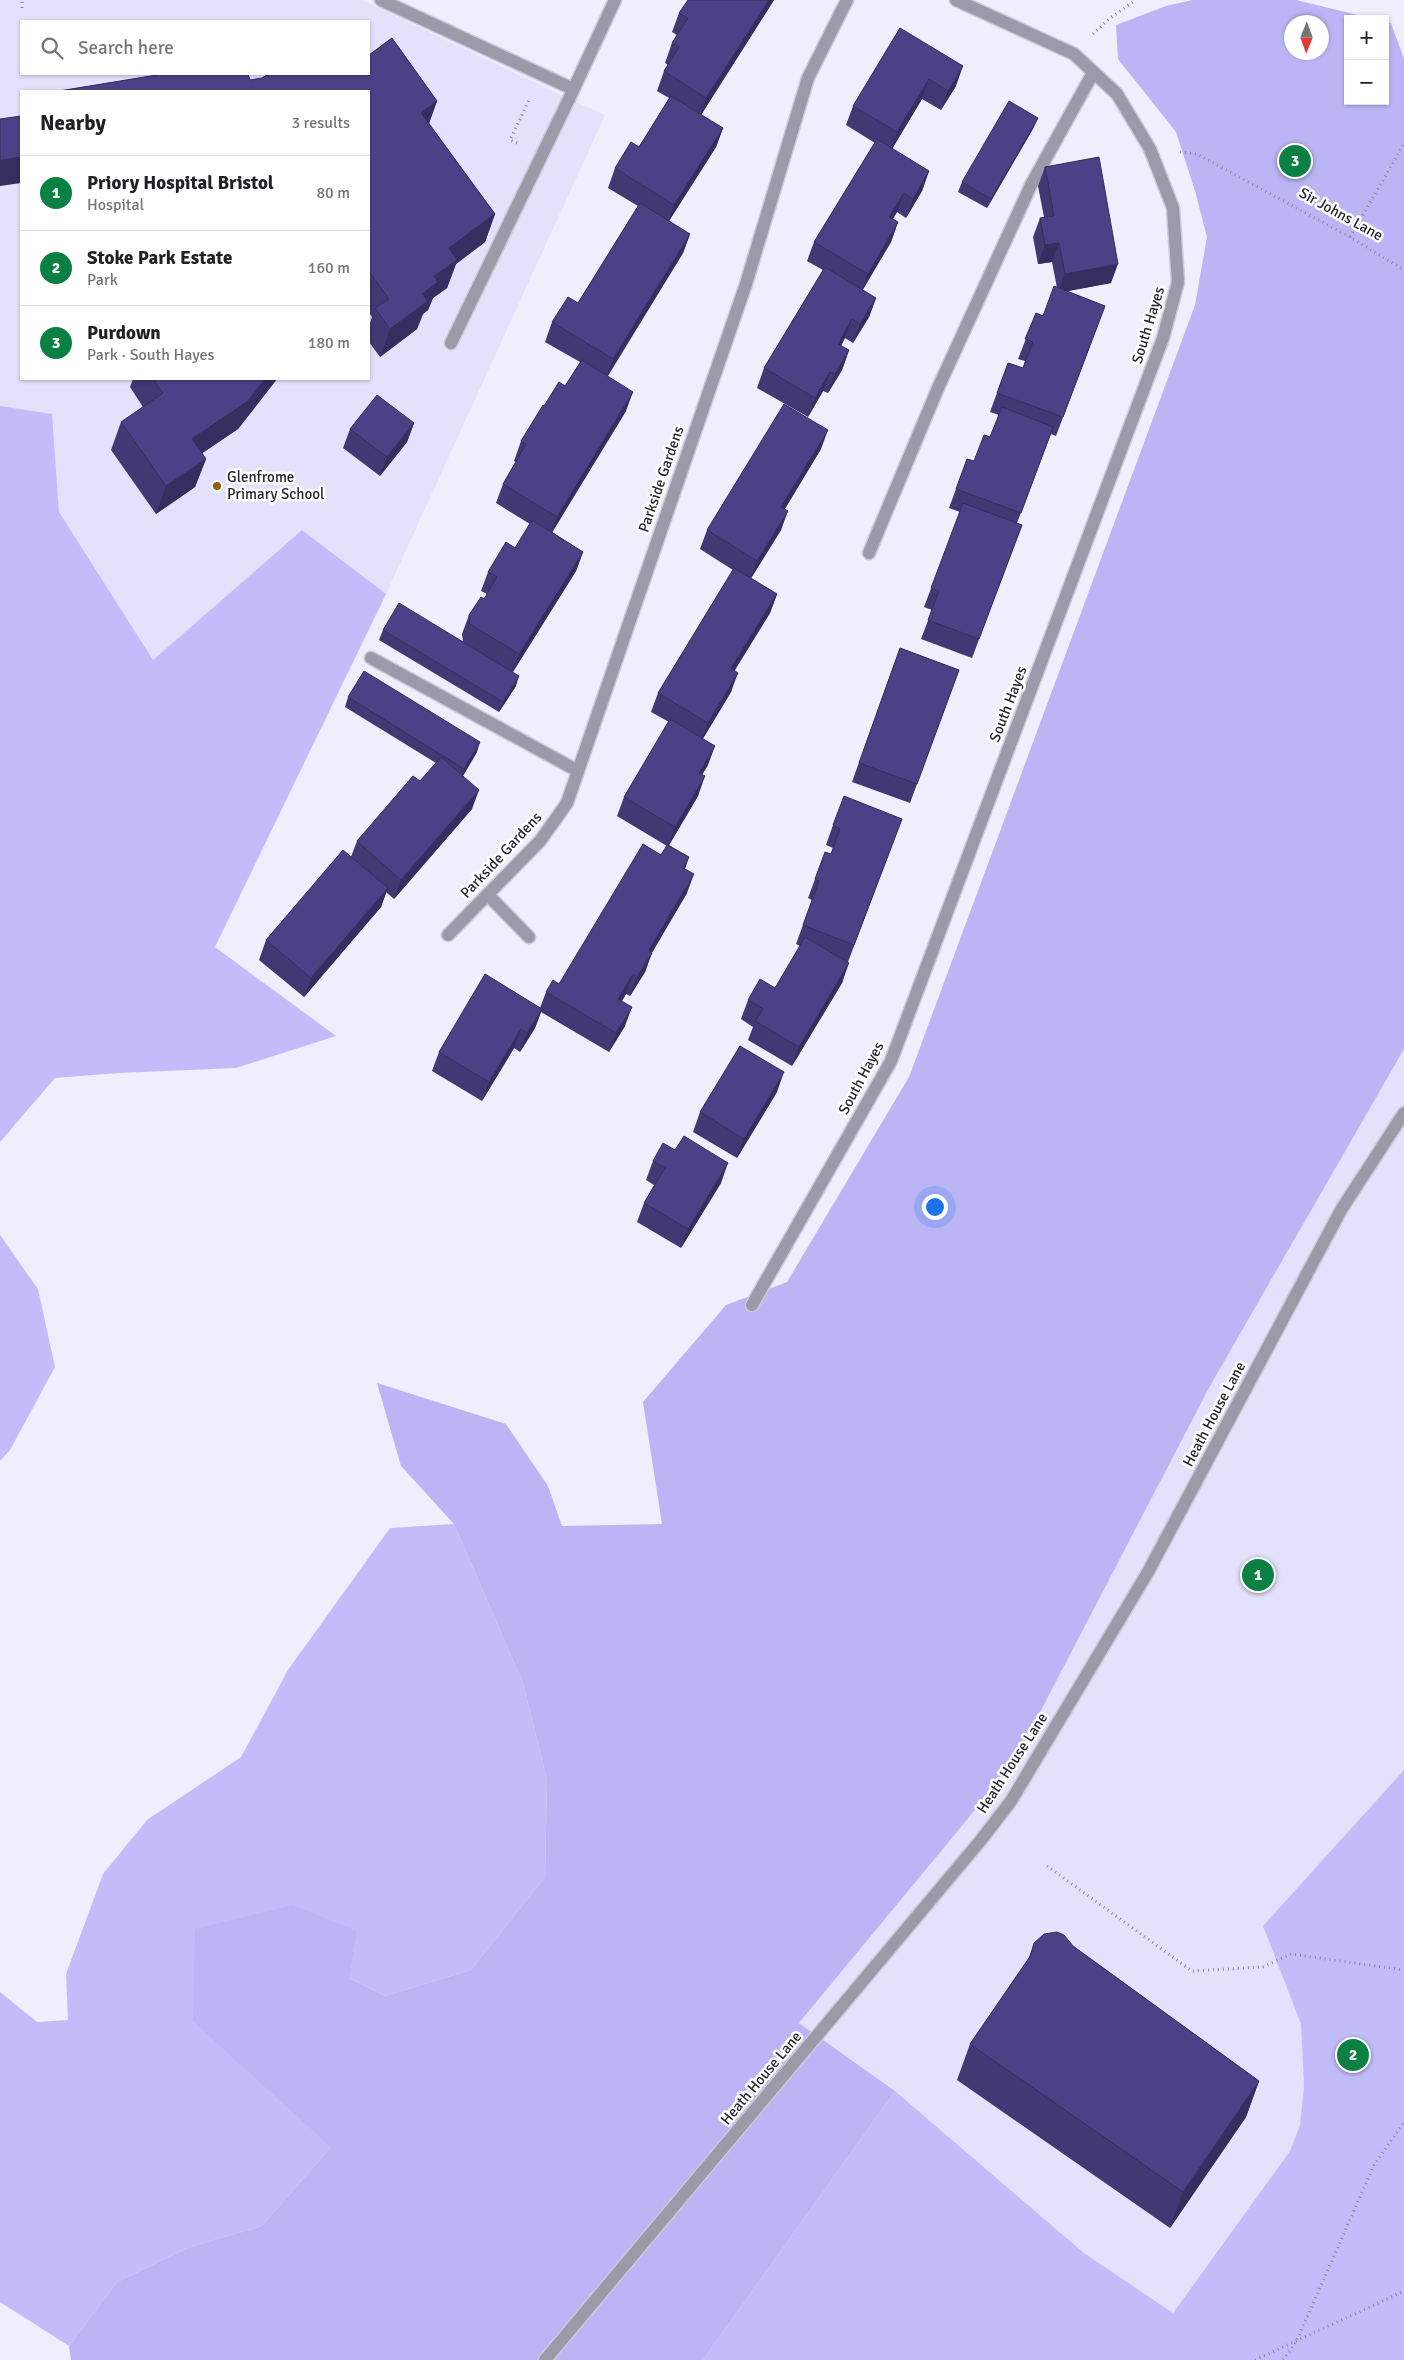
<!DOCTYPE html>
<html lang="en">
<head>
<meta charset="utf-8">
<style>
	body { margin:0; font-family:Signika,sans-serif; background:#f6f6f6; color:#202124 }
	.controls { position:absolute; right:15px; top:15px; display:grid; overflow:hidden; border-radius:0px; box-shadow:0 1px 4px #0004 }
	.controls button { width:45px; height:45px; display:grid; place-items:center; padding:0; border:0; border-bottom:1px solid #e0e0e0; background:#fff; color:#202124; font:25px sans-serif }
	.compass { position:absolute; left:1284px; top:15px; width:45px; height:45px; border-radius:50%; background:#fff; box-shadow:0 1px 4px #0004; rotate:181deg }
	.you { position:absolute; left:934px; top:1206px; width:18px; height:18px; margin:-12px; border:4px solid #fff; border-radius:50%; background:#1a73e8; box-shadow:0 0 0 8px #1a73e833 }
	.badge { display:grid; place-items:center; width:32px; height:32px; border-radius:50%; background:#0b8043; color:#fff; font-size:16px; font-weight:700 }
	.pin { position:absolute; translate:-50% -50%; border:2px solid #fff; box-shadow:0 1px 5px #0006 }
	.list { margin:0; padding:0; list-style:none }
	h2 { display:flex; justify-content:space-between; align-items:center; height:65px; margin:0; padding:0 20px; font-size:21px }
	h2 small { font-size:16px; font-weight:400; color:#757577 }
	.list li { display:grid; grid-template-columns:32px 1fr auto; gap:15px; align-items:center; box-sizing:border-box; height:75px; padding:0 20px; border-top:1px solid #e0e0e0 }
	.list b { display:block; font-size:19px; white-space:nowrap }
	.list p { margin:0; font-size:16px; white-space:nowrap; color:#757577 }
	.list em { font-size:16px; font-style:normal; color:#757577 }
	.icon { flex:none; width:28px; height:28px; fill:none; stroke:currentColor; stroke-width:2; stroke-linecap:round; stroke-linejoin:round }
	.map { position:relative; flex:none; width:1404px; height:2360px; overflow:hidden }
	.search { position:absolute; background:#fff; box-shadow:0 1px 4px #0004; left:20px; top:20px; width:350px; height:55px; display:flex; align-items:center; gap:12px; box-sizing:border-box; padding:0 18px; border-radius:0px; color:#757577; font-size:19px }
	.panel { position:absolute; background:#fff; box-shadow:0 1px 4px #0004; left:20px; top:90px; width:350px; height:290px; border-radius:0px }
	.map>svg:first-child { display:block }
	.built { fill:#e3e1fb; fill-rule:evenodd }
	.green { fill:#c2bdfa }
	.forest { fill:#bbb5f5; fill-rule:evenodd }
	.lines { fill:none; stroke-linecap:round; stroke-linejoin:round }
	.lane-casing { stroke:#cacad8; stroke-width:15 }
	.street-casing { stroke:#cacad8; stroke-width:15 }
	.path { stroke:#868693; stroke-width:3; stroke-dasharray:1 4; stroke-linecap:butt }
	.lane { stroke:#9b9aa9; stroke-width:12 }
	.street { stroke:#9b9aa9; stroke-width:12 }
	.wall { fill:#413874 }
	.shaded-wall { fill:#352e5e }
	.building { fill:#4c4187; stroke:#352e5e }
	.poi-dot { fill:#8f630a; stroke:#fff; stroke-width:2 }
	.labels { text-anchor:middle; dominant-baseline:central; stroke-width:5; stroke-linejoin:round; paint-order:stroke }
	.street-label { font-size:15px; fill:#262633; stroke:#fff }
	.poi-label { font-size:15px; fill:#262633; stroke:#fff; text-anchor:start }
</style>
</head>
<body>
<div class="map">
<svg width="1404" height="2360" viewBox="0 0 1404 2360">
	<rect width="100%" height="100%" fill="#eeeefc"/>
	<path class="built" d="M 0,0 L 362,0 L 569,99 L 605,115 L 386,594 L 215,947 L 0,861 ZM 21,21 L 369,21 L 369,74 L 21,74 ZM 21,91 L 369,91 L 369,379 L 21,379 Z
		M 1404,1049 L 1404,1770 L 1264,1926 L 1301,2024 L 1304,2086 L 1300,2125 L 1290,2151 L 1173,2313 L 1084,2253 L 895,2091 L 799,2023 L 1013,1764 L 1210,1386 Z"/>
	<path class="green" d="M 0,406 L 52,414 L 59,512 L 153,660 L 302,530 L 386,594 L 215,947 L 336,1036 L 236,1068 L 119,1073 L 55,1078 L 0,1142 Z
		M 0,1235 L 38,1289 L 55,1367 L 10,1450 L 0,1461 Z
		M 454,1524 L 523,1683 L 547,1780 L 545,1877 L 471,1970 L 385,1996 L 349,1978 L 193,2022 L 332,2146 L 262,2226 L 190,2247 L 117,2282 L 69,2346 L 0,2302 L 0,1992 L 37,2022 L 68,2020 L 66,1974 L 103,1874 L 147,1820 L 241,1757 L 288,1670 L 390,1528 Z
		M 1404,1770 L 1404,2360 L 703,2360 L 895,2091 L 1084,2253 L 1173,2313 L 1290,2151 L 1300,2125 L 1304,2086 L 1301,2024 L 1263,1926 Z"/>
	<path class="forest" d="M 1193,0 L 1296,0 L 1374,19 L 1348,19 L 1348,101 L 1385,101 L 1385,22 L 1391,23 L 1404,59 L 1404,1049 L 1210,1386 L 1013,1764 L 799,2023 L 895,2091 L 703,2360 L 71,2360 L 69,2346 L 117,2282 L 190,2247 L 262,2226 L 331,2147 L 193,2022 L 195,1929 L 293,1905 L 357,1931 L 349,1978 L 385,1996 L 471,1970 L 545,1877 L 547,1780 L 523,1683 L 454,1524 L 401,1466 L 377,1383 L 506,1424 L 548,1486 L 562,1526 L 662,1524 L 643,1402 L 726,1305 L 787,1282 L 909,1077 L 1195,305 L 1207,237 L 1195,191 L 1176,132 L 1118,59 L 1116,25 L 1166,6 ZM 1292,22 L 1322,22 L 1322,52 L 1292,52 Z"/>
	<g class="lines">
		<defs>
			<path id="lane" d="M 381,0 L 573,89
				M 451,343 L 569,99
				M 869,553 L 938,388 L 1031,185 L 1093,73
				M 371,658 L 578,771
				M 545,2360 L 981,1840 L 1011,1801 L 1148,1572 L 1341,1210 L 1404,1113"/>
			<path id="street" d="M 569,99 L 615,0
				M 488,895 L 529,937
				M 448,935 L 540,841 L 567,803 L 746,284 L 808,78 L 847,0
				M 752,1305 L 891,1061 L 1163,338 L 1178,282 L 1173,208 L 1150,149 L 1117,94 L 1074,54 L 956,0"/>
		</defs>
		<use href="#lane" class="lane-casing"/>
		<use href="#street" class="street-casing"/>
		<path class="path" d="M 22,8 L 22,0
			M 1093,34 L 1110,18 L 1136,0
			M 517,143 L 510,140 L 530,98
			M 1180,152 L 1197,154 L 1350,237 L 1404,270
			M 1350,237 L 1404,144
			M 1047,1866 L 1192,1971 L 1263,1967 L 1291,1954 L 1404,1970
			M 1255,2360 L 1404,2291
			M 1283,2360 L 1296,2342 L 1374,2165 L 1404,2122"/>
		<use href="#lane" class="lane"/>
		<use href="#street" class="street"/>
	</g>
	<path class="wall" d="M 688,0 L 774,0 L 701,115 L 723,128 L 716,147 L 669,221 L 690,234 L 683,253 L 608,376 L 626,411 L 552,532 L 583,552 L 576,571 L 513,672 L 516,686 L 499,712 L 379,640 L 383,630 L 463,642 L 462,634 L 469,615 L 484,599 L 487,594 L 481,591 L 488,572 L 515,548 L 530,524 L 496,503 L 503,484 L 516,462 L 514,461 L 521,441 L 544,406 L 565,386 L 580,362 L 545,342 L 552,322 L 578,303 L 638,206 L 608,188 L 615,168 L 639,147 L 669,98 L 657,91 L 664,71 L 668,65 L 665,63 L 672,43 L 677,35 L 672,32 L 679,13 Z
		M 900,28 L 956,86 L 941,110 L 922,99 L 892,149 L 929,171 L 922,191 L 906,218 L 897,212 L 893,219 L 898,222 L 891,242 L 862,290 L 876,298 L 869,317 L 853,343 L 845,338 L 841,346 L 849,350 L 842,370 L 828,393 L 823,391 L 808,417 L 757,388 L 764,368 L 823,270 L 807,261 L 814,242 L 875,143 L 846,125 L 853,106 Z
		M 392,38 L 437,101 L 429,123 L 495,214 L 485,242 L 456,264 L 447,288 L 433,298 L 428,310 L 423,314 L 417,329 L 380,357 L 369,342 L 369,326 L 372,317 L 369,313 L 369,91 L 59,91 L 163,74 L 248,74 L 250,80 L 262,78 L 268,74 L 369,74 L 369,55 Z
		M 1034,127 L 987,208 L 958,192 L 962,182 Z
		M 1045,167 L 1111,283 L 1067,291 L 1105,306 L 1056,436 L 1051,434 L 1017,523 L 1022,525 L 972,658 L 921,639 L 932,610 L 924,607 L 960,512 L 949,508 L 967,459 L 974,461 L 990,437 L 999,415 L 990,412 L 1008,363 L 1023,368 L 1025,361 L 1018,359 L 1036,313 L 1043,316 L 1057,288 L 1052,262 L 1038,264 L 1033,237 L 1040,218 L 1044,217 L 1038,186 Z
		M 133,379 L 277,379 L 238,429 L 202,453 L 206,459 L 195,487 L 156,514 L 111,450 L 121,422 L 143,407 L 130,387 Z
		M 414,423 L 407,442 L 380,476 L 343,448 L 350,429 Z
		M 821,449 L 785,509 L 781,530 L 751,578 L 777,594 L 770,613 L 735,670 L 731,692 L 703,738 L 708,765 L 702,774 L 698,796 L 669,845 L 689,857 L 685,869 L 687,893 L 652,952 L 645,972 L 630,996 L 626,994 L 622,1001 L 625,1026 L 609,1052 L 541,1012 L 535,1028 L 520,1052 L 514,1048 L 482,1101 L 432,1071 L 439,1052 L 540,1008 L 546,992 L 559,984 L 661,855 L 667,846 L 617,816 L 624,797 L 669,722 L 651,712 L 658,693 L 733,570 L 700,549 L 707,530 Z
		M 900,648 L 959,670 L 910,803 L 852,782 Z
		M 348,697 L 477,752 L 463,776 L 472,809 L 394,899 L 386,892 L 381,907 L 304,997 L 259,960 L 266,940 L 351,857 L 357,841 L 420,781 L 436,763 L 345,707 Z
		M 902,819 L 848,962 L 842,983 L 792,1066 L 748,1040 L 753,1027 L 741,1019 L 748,1000 L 775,988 L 800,946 L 796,944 L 812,900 L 808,898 L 825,852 L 831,854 L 833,848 L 826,845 L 833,825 Z
		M 777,1092 L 737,1158 L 693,1132 L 700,1112 Z
		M 675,1150 L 721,1183 L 681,1248 L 637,1222 L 644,1203 L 654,1185 L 646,1180 L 653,1161 Z
		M 1034,1943 L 1073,1946 L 1259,2081 L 1246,2117 L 1170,2228 L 957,2080 L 970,2044 L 1028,1960 Z"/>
	<path class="shaded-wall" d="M 769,0 L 774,0 L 699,118 L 706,98 Z
		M 963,66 L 956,86 L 941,110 L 948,91 Z
		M 929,79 L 922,99 L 890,152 L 897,132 Z
		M 437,101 L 427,129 L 421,113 Z
		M 1038,118 L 1034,127 L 987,208 L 991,199 Z
		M 723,128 L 716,147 L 667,224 L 674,205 Z
		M 21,157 L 21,183 L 0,186 L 0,160 Z
		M 929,171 L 922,191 L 906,218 L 913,199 Z
		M 904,193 L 897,212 L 882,236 L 889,217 Z
		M 495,214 L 485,242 L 456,264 L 447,288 L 433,298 L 428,310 L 423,314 L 417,329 L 380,357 L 390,329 L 422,294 L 434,276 L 449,248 Z
		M 898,222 L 891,242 L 861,293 L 868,274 Z
		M 690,234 L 683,253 L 606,378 L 613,359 Z
		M 1059,243 L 1052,262 L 1038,264 L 1045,245 Z
		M 1118,264 L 1111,283 L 1058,293 L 1065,274 Z
		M 876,298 L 869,317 L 853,343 L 860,324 Z
		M 852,319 L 845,338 L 831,363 L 838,344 Z
		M 849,350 L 842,370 L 828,393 L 835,374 Z
		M 830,372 L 823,391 L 808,417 L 815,398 Z
		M 265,379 L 277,379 L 238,429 L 182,467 L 192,439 Z
		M 633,392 L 626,411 L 550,536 L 557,517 Z
		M 414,423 L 407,442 L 380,476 L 387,457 Z
		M 828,430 L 821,449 L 774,526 L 781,507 Z
		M 206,459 L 195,487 L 156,514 L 166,486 Z
		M 788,511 L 781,530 L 750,580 L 757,561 Z
		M 583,552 L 576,571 L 512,673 L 519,654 Z
		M 777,594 L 770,613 L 724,687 L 731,668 Z
		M 738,673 L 731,692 L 701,742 L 708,723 Z
		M 519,676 L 516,686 L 499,712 L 503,702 Z
		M 480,742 L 477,752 L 461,779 L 464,769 Z
		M 715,746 L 708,765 L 692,792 L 699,773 Z
		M 705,776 L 698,796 L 668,847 L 675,827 Z
		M 479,790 L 472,809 L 394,899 L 401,880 Z
		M 689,857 L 682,876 L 683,868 Z
		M 694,874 L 687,893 L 642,970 L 649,950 Z
		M 388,888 L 381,907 L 304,997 L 311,978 Z
		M 652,953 L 645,972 L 630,996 L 637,977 Z
		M 849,963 L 842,983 L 792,1066 L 799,1047 Z
		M 633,974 L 626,994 L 611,1018 L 618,999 Z
		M 632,1007 L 625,1026 L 609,1052 L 616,1033 Z
		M 542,1009 L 535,1028 L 520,1052 L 527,1033 Z
		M 521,1029 L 514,1048 L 482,1101 L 489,1082 Z
		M 784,1072 L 777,1092 L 737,1158 L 744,1139 Z
		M 728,1163 L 721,1183 L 681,1248 L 688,1229 Z
		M 1259,2081 L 1246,2117 L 1170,2228 L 1183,2192 Z"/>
	<path class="building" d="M 688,0 L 769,0 L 706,98 L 664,71 L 679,47 L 672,43 L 688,18 L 679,13 Z
		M 900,28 L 963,66 L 948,91 L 929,79 L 897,132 L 853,106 Z
		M 392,38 L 437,101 L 421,113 L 495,214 L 449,248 L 457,260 L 434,276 L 438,282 L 422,294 L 428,301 L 390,329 L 375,308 L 389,299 L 369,271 L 369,91 L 59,91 L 163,74 L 248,74 L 250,80 L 262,78 L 268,74 L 369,74 L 369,55 Z
		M 671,96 L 723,128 L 674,205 L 615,168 L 631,142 L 639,147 Z
		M 1009,101 L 1038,118 L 991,199 L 962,182 Z
		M 21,116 L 21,157 L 0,160 L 0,119 Z
		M 877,139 L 929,171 L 913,199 L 904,193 L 889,217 L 898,222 L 868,274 L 814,242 Z
		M 1099,157 L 1118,264 L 1065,274 L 1059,243 L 1045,245 L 1040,218 L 1054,216 L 1045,167 Z
		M 640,203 L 690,234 L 613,359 L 552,322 L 568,297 L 578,303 Z
		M 825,267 L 876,298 L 860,324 L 852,319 L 838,344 L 849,350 L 835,374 L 830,372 L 815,398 L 764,368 Z
		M 1054,286 L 1105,306 L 1063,417 L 997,393 L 1008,363 L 1023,368 L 1033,342 L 1025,339 L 1036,313 L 1043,316 Z
		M 582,360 L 633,392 L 557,517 L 503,484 L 526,444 L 521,441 L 543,405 L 544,406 L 559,382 L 565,386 Z
		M 153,379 L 265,379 L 248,401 L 192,439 L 206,459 L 166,486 L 121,422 L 163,393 Z
		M 377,395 L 414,423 L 387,457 L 350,429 Z
		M 784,404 L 828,430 L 781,507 L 788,511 L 757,561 L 707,530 Z
		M 1002,407 L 1053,427 L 1021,513 L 956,489 L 967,459 L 974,461 L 984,435 L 990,437 Z
		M 963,503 L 1022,525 L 979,639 L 928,620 L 939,591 L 931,588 Z
		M 532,520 L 583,552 L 519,654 L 470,624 L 469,615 L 481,597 L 484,599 L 497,577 L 488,572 L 506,542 L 515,548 Z
		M 734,568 L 777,594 L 731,668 L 738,673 L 708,723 L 658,693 Z
		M 399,603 L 519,676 L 503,702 L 383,630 Z
		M 900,648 L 959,670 L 917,784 L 859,763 Z
		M 364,671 L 480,742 L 464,769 L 348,697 Z
		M 670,719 L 715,746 L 699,773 L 705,776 L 675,827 L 624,797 Z
		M 441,757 L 479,790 L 401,880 L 357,841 L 413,776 L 420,781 Z
		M 844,796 L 902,819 L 854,945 L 803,925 L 819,881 L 815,879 L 825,852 L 831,854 L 840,829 L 833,825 Z
		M 643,844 L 661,855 L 667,845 L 689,857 L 683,868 L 694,874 L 649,950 L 652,953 L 637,977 L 633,974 L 618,999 L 632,1007 L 616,1033 L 546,992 L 553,980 L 559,984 Z
		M 343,850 L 388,888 L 311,978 L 266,940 Z
		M 805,937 L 849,963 L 799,1047 L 755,1021 L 763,1009 L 748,1000 L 760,979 L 775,988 Z
		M 485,974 L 542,1009 L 527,1033 L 521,1029 L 489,1082 L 439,1052 Z
		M 740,1046 L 784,1072 L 744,1139 L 700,1112 Z
		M 684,1136 L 728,1163 L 688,1229 L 644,1203 L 665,1168 L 653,1161 L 663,1143 L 675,1150 Z
		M 1057,1932 L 1064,1935 L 1073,1946 L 1259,2081 L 1183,2192 L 970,2044 L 1031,1955 L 1034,1943 L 1044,1934 Z"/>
	<circle class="poi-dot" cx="217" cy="486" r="5"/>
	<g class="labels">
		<g class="street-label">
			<text transform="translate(1341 214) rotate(29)">Sir Johns Lane</text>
			<text transform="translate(1148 325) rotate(-73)">South Hayes</text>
			<text transform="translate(661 479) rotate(-71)">Parkside Gardens</text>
			<text transform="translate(1008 704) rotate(-69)">South Hayes</text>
			<text transform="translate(501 855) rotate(-47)">Parkside Gardens</text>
			<text transform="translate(861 1078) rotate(-62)">South Hayes</text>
			<text transform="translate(1214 1414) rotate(-62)">Heath House Lane</text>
			<text transform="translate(1012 1763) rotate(-57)">Heath House Lane</text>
			<text transform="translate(761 2078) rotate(-50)">Heath House Lane</text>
		</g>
		<g class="poi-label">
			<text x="227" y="477">Glenfrome<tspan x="227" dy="17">Primary School</tspan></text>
		</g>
	</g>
</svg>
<div class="controls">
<button>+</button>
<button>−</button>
</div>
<svg class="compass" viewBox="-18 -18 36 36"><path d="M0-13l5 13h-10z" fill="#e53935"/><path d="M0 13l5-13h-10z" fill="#757577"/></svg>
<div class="you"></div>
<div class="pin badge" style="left:1258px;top:1575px">1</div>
<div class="pin badge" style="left:1353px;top:2055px">2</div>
<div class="pin badge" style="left:1295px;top:161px">3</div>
<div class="search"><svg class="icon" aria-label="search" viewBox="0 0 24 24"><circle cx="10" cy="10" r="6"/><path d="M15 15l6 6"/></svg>Search here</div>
<section class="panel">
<h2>Nearby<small>3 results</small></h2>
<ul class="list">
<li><span class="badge">1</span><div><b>Priory Hospital Bristol</b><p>Hospital</p></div><em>80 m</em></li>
<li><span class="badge">2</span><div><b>Stoke Park Estate</b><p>Park</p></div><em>160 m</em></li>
<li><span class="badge">3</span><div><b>Purdown</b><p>Park · South Hayes</p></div><em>180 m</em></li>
</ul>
</section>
</div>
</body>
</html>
